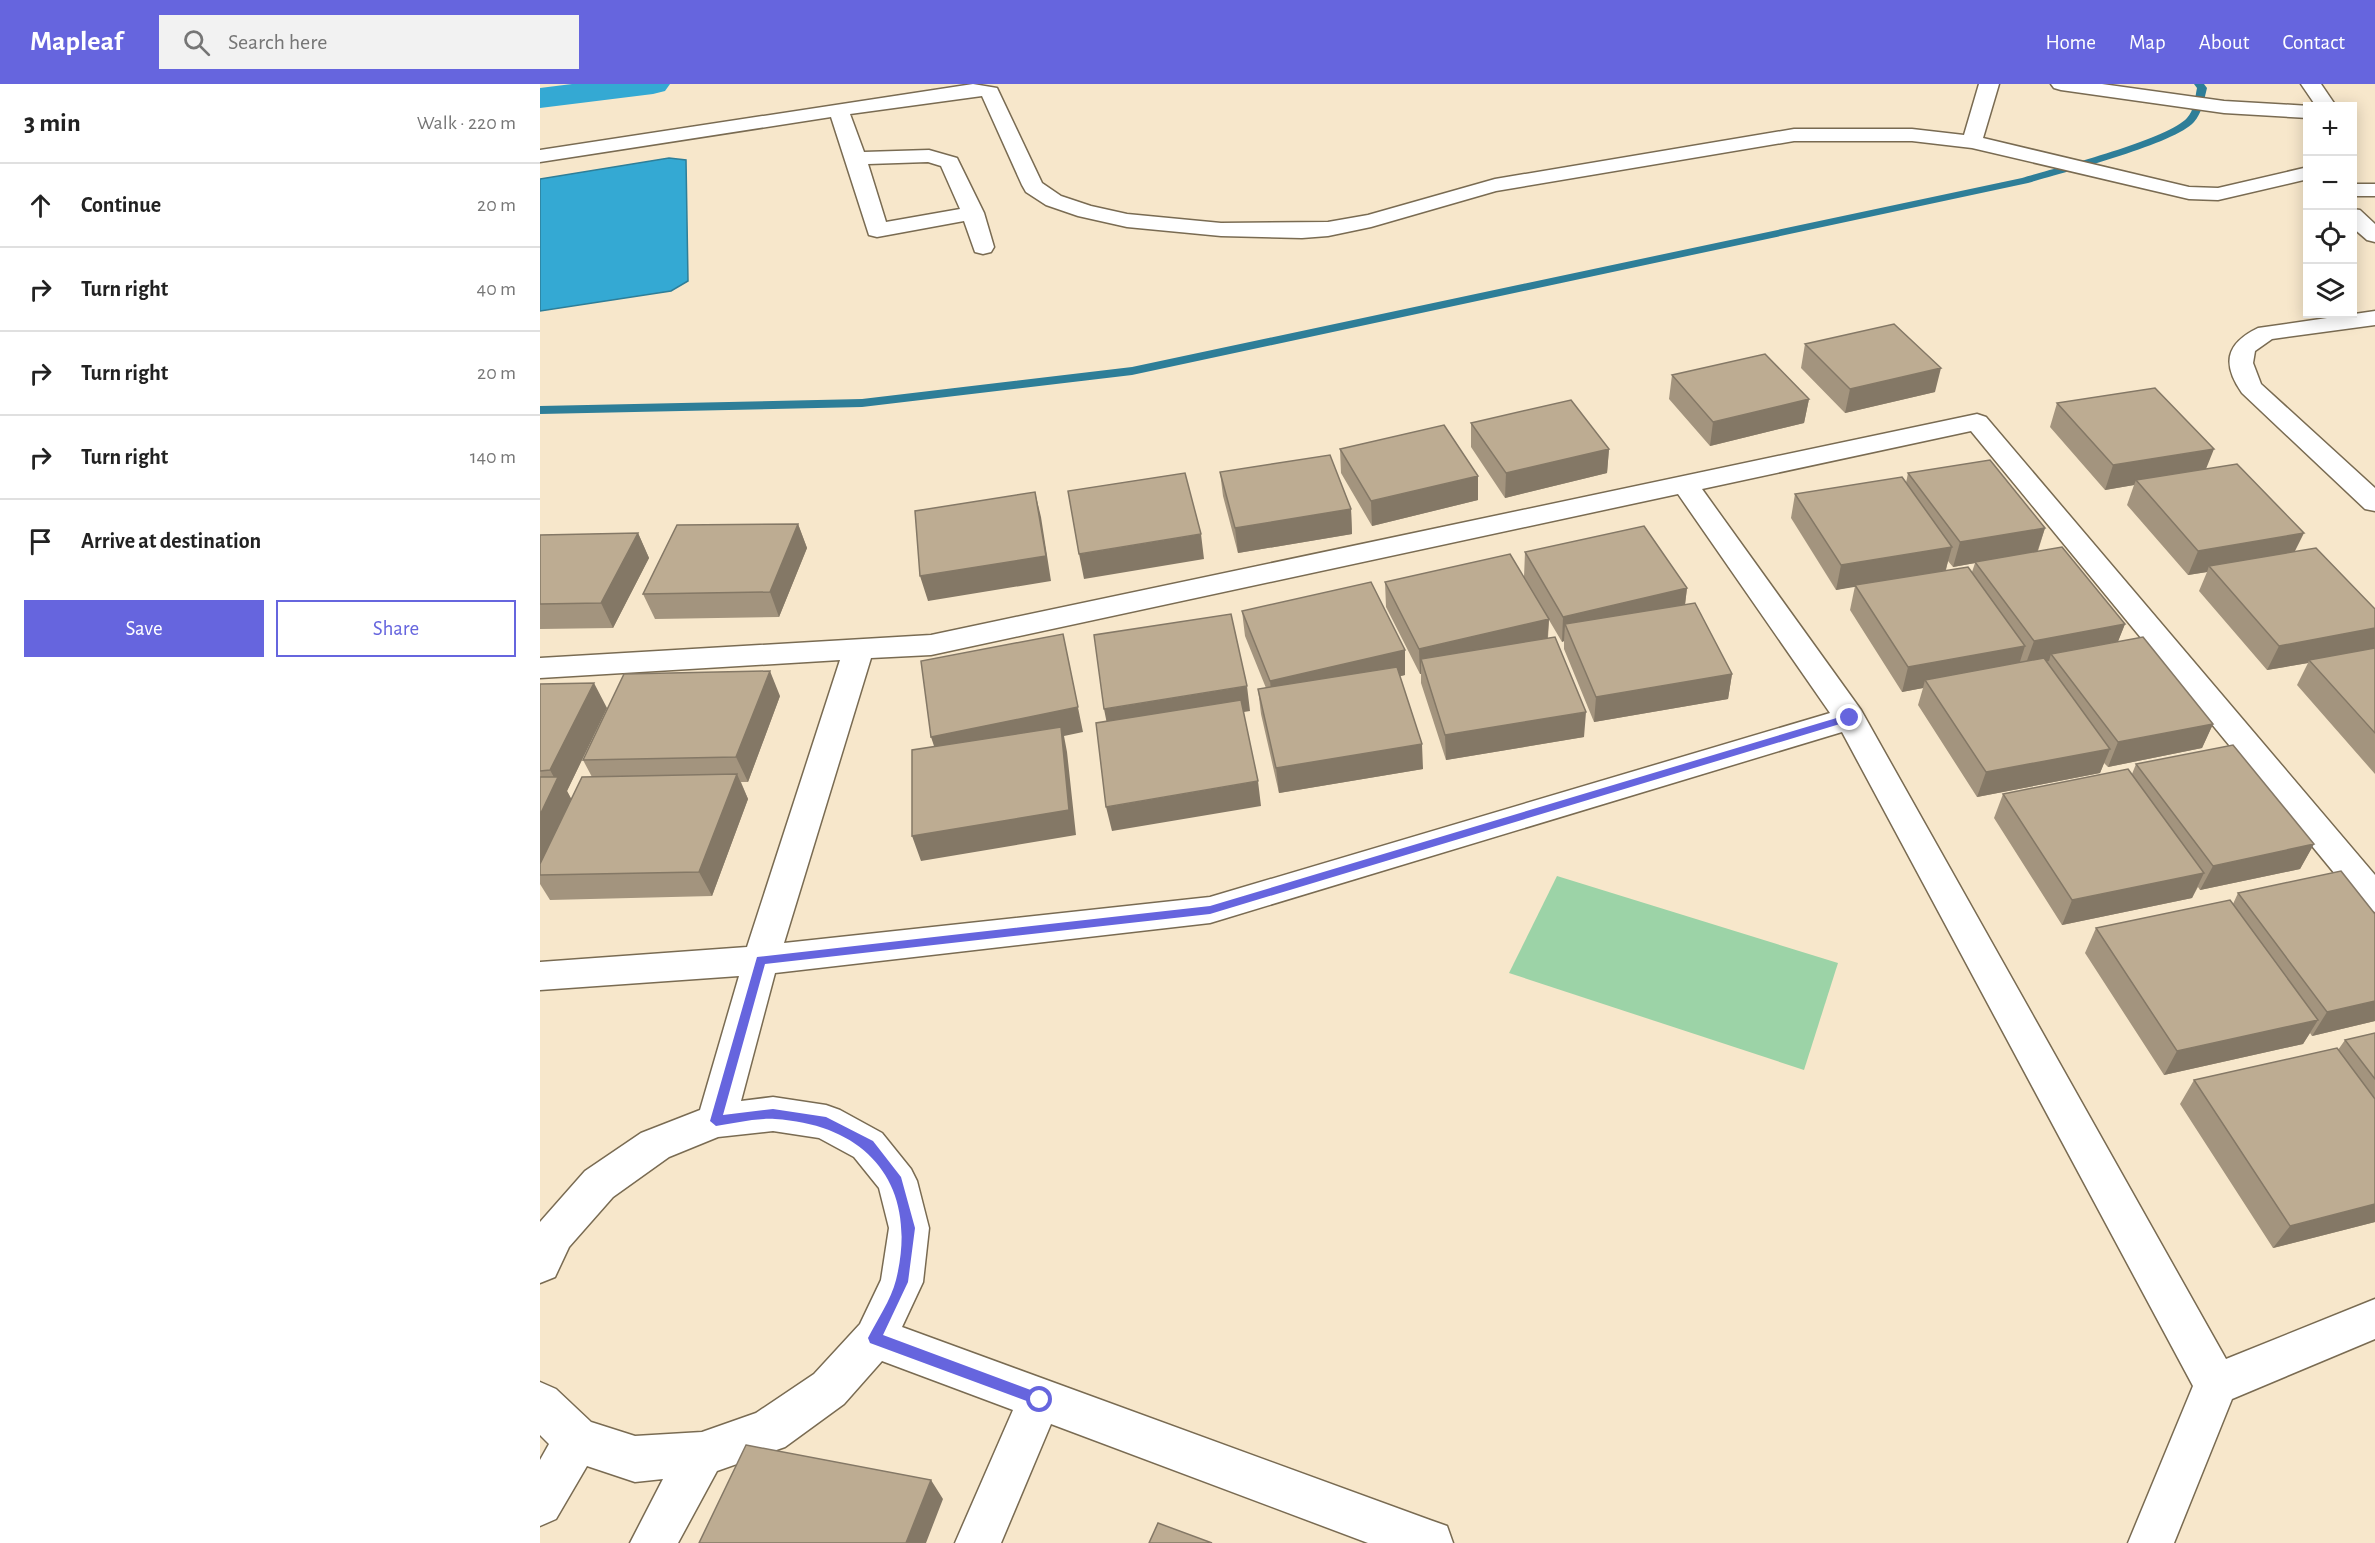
<!DOCTYPE html>
<html lang="en">
<head>
<meta charset="utf-8">
<style>
	body { margin:0; font-family:"Alegreya Sans",sans-serif; background:#f2f2f2; color:#222 }
	.controls { position:absolute; right:18px; top:18px; display:grid; overflow:hidden; border-radius:0px; box-shadow:0 3px 15px #0003 }
	.controls button { width:54px; height:54px; display:grid; place-items:center; padding:0; border:0; border-bottom:2px solid #e0e0e0; background:#fff; color:#222; font:30px sans-serif }
	.stop { position:absolute; width:18px; height:18px; margin:-14px; border:4px solid #6665de; border-radius:50%; background:#fff }
	.stop.end { background:#6665de; border-color:#fff; box-shadow:0 2px 6px #0008 }
	.list { margin:0; padding:0; list-style:none }
	h2 { display:flex; justify-content:space-between; align-items:center; height:78px; margin:0; padding:0 24px; font-size:26px }
	h2 small { font-size:20px; font-weight:400; color:#767676 }
	.list li { display:grid; grid-template-columns:39px 1fr auto; gap:18px; align-items:center; box-sizing:border-box; height:84px; padding:0 24px; border-top:2px solid #e0e0e0 }
	.list b { display:block; font-size:22px; white-space:nowrap }
	.list em { font-size:20px; font-style:normal; color:#767676 }
	.actions { display:flex; gap:12px; padding:18px 24px }
	.actions a { flex:1; padding:14px 0; border:2px solid #6665de; border-radius:0px; text-align:center; font-size:21px; color:#6665de }
	.actions .main { background:#6665de; color:#fff }
	.icon { flex:none; width:33px; height:33px; fill:none; stroke:currentColor; stroke-width:2; stroke-linecap:round; stroke-linejoin:round }
	.map { position:relative; flex:none; width:1835px; height:1459px; overflow:hidden }
	header { display:flex; align-items:center; gap:36px; box-sizing:border-box; height:84px; padding:0 30px; background:#6665de; color:#fff }
	header strong { font-size:28px }
	nav { display:flex; gap:33px; margin-inline-start:auto; font-size:21px }
	.search { width:420px; height:54px; background:#f2f2f2; display:flex; align-items:center; gap:15px; box-sizing:border-box; padding:0 21px; border-radius:0px; color:#767676; font-size:22px }
	main { display:flex }
	aside { flex:1; background:#fff }
	.map>svg:first-child { display:block }
	.green { fill:#9cd3a7 }
	.water { fill:#34a9d3; stroke:#2e7e98; stroke-width:1.5 }
	.lines { fill:none; stroke-linecap:round; stroke-linejoin:round }
	.stream { fill:#2e7e98; fill-rule:evenodd }
	.canal { fill:#34a9d3; fill-rule:evenodd }
	.minor-casing { stroke:#796b52; stroke-width:3 }
	.major-casing { stroke:#796b52; stroke-width:3 }
	.minor { fill:#fff; fill-rule:evenodd }
	.major { fill:#fff; fill-rule:evenodd }
	.wall { fill:#a3947e; fill-rule:evenodd }
	.shaded-wall { fill:#847866 }
	.building { fill:#bdac92; stroke:#847866; stroke-width:1.5 }
	.route { fill:#6665de }
</style>
</head>
<body>
<header>
<strong>Mapleaf</strong>
<div class="search"><svg class="icon" aria-label="search" viewBox="0 0 24 24"><circle cx="10" cy="10" r="6"/><path d="M15 15l6 6"/></svg>Search here</div>
<nav><a>Home</a><a>Map</a><a>About</a><a>Contact</a></nav>
</header>
<main>
<aside>
<h2>3 min<small>Walk · 220 m</small></h2>
<ul class="list">
<li><svg class="icon" aria-label="ahead" viewBox="0 0 24 24"><path d="M12 20V5M6 11l6-6 6 6"/></svg><div><b>Continue</b></div><em>20 m</em></li>
<li><svg class="icon" aria-label="right" viewBox="0 0 24 24"><path d="M7 20v-9h11M14 6l5 5-5 5"/></svg><div><b>Turn right</b></div><em>40 m</em></li>
<li><svg class="icon" aria-label="right" viewBox="0 0 24 24"><path d="M7 20v-9h11M14 6l5 5-5 5"/></svg><div><b>Turn right</b></div><em>20 m</em></li>
<li><svg class="icon" aria-label="right" viewBox="0 0 24 24"><path d="M7 20v-9h11M14 6l5 5-5 5"/></svg><div><b>Turn right</b></div><em>140 m</em></li>
<li><svg class="icon" aria-label="arrive" viewBox="0 0 24 24"><path d="M6 21V4h12l-3 4 3 4H6"/></svg><div><b>Arrive at destination</b></div></li>
</ul>
<div class="actions"><a class="main">Save</a><a>Share</a></div>
</aside>
<div class="map">
<svg width="1835" height="1459" viewBox="0 0 1835 1459">
	<rect width="100%" height="100%" fill="#f7e7cb"/>
	<path class="green" d="M 1017,792 L 1298,879 L 1264,986 L 969,889 Z"/>
	<path class="water" d="M 129,74 L 146,76 L 148,197 L 131,207 L 0,227 L 0,95 Z"/>
	<g class="lines">
		<path class="stream" d="M 1654,0 L 1664,0 L 1667,4 C 1664,16 1662,29 1654,38 C 1635,60 1521,89 1488,99 L 592,291 L 322,323 L 0,330 L 0,322 L 322,315 L 592,283 L 1482,94 C 1515,84 1627,56 1647,34 C 1654,27 1655,14 1657,4 Z"/>
		<path class="canal" d="M 32,0 L 130,0 L 125,7 L 113,10 L 0,24 L 0,4 Z"/>
		<defs>
			<path id="minor" d="M 433,0 L 457,4 L 502,99 L 521,112 L 551,122 L 587,130 L 681,139 L 788,138 L 828,131 L 955,95 L 1254,45 L 1372,45 L 1424,51 L 1439,0 L 1459,0 L 1443,54 L 1649,103 L 1678,104 L 1768,83 L 1768,95 L 1678,116 L 1649,115 L 1432,64 L 1372,57 L 1254,57 L 956,107 L 831,143 L 788,152 L 762,154 L 681,152 L 587,143 L 538,132 L 506,121 L 486,108 L 482,101 L 442,12 L 310,30 L 324,68 L 389,66 L 417,74 L 444,129 L 454,163 L 451,168 L 443,170 L 435,168 L 424,137 L 337,153 L 329,151 L 291,33 L 0,78 L 0,66 ZM 388,78 L 401,82 L 420,125 L 346,138 L 328,80 Z
				M 1511,0 L 1562,0 L 1684,17 L 1770,22 L 1768,22 L 1768,34 L 1684,29 L 1521,6 L 1514,4 Z
				M 1812,100 L 1835,100 L 1835,112 L 1812,112 Z
				M 1835,227 L 1835,241 L 1732,255 L 1715,267 L 1713,279 L 1721,300 L 1835,404 L 1835,427 L 1825,425 L 1702,309 C 1682,280 1685,260 1718,244 Z
				M 1437,330 L 1446,333 L 1835,791 L 1835,828 L 1823,824 L 1431,347 L 1162,405 L 1321,626 L 1686,1275 L 1835,1215 L 1835,1255 L 1692,1315 L 1634,1459 L 1588,1459 L 1653,1302 L 1302,648 L 670,839 L 235,889 L 201,1017 L 233,1013 L 286,1021 L 300,1026 L 342,1049 L 371,1085 L 377,1097 L 389,1144 L 383,1198 L 362,1243 L 890,1436 L 907,1442 L 913,1459 L 828,1459 L 511,1340 L 461,1459 L 415,1459 L 473,1326 L 342,1277 L 304,1320 L 245,1363 L 177,1387 L 138,1459 L 90,1459 L 123,1395 L 95,1398 L 47,1382 L 16,1435 L 0,1442 L 0,1376 L 9,1360 L 0,1351 L 0,1298 L 16,1305 L 51,1338 L 95,1352 L 162,1348 L 216,1329 L 274,1290 L 320,1240 L 341,1196 L 349,1144 L 339,1104 L 314,1073 L 279,1054 L 233,1047 L 178,1053 L 129,1073 L 73,1113 L 29,1163 L 15,1193 L 0,1199 L 0,1138 L 45,1087 L 101,1049 L 160,1026 L 199,892 L 0,906 L 0,878 L 207,863 L 300,576 L 0,594 L 0,574 L 391,551 ZM 1138,410 L 1290,629 L 670,813 L 244,859 L 331,574 L 391,571 Z"/>
			<path id="major" d="M 1761,0 L 1781,0 L 1796,22 L 1776,22 Z
				M 1812,125 L 1820,126 L 1835,140 L 1835,158 L 1827,156 L 1812,143 Z"/>
		</defs>
		<use href="#minor" class="minor-casing"/>
		<use href="#major" class="major-casing"/>
		<use href="#minor" class="minor"/>
		<use href="#major" class="major"/>
	</g>
	<path class="wall" d="M 1265,260 L 1395,308 L 1305,329 L 1261,284 Z
		M 1132,291 L 1269,315 L 1264,339 L 1170,362 L 1129,315 Z
		M 1517,319 L 1666,385 L 1755,468 L 1835,525 L 1835,690 L 1757,601 L 1768,579 L 1727,586 L 1659,507 L 1667,488 L 1648,491 L 1587,421 L 1594,401 L 1565,406 L 1510,343 Z
		M 931,339 L 1069,365 L 1067,389 L 965,414 L 931,363 Z
		M 800,365 L 938,416 L 832,442 L 801,389 Z
		M 680,388 L 811,425 L 812,450 L 698,469 L 683,412 Z
		M 1368,389 L 1505,444 L 1498,467 L 1585,540 L 1578,557 L 1673,640 L 1662,664 L 1568,683 L 1564,679 L 1560,689 L 1437,713 L 1378,621 L 1383,604 L 1362,608 L 1310,526 L 1315,502 L 1296,506 L 1251,434 L 1255,410 L 1366,399 ZM 1408,477 L 1413,483 L 1435,479 L 1432,488 L 1406,486 Z
		M 258,440 L 267,464 L 239,533 L 115,535 L 103,510 Z
		M 98,449 L 109,474 L 73,544 L 0,545 L 0,451 Z
		M 985,468 L 1147,504 L 1145,521 L 1192,590 L 1188,615 L 1054,638 L 1024,565 L 1024,557 L 1022,558 L 1009,536 L 1008,554 L 1044,653 L 906,676 L 881,599 L 881,590 L 880,590 L 846,523 L 845,498 L 984,493 Z
		M 702,527 L 865,566 L 865,591 L 860,592 L 883,685 L 739,709 L 721,630 L 718,605 L 726,604 L 705,552 Z
		M 0,600 L 67,624 L 27,707 L 31,715 L 52,693 L 43,676 L 240,612 L 208,698 L 201,698 L 208,715 L 172,812 L 10,816 L 0,800 Z
		M 1596,680 L 1774,760 L 1760,785 L 1660,806 L 1658,803 L 1652,814 L 1522,841 L 1454,734 L 1463,710 L 1592,690 Z
		M 1698,809 L 1835,937 L 1772,952 L 1770,949 L 1763,960 L 1624,991 L 1545,869 L 1556,844 L 1693,820 Z
		M 1835,949 L 1835,1138 L 1733,1164 L 1640,1020 L 1654,996 L 1798,966 L 1805,956 Z"/>
	<path class="shaded-wall" d="M 1401,284 L 1395,308 L 1305,329 L 1310,305 Z
		M 1269,315 L 1264,339 L 1170,362 L 1173,338 Z
		M 1069,365 L 1067,389 L 965,414 L 966,389 Z
		M 1674,365 L 1664,390 L 1596,396 L 1594,401 L 1565,406 L 1573,381 Z
		M 938,392 L 938,416 L 832,442 L 831,417 Z
		M 495,408 L 501,433 L 511,497 L 388,517 L 380,492 Z
		M 811,425 L 812,450 L 698,469 L 695,444 Z
		M 258,440 L 267,464 L 239,533 L 230,508 Z
		M 1505,444 L 1497,468 L 1413,483 L 1420,458 Z
		M 98,449 L 109,474 L 73,544 L 61,519 Z
		M 1764,449 L 1752,473 L 1669,482 L 1667,488 L 1648,491 L 1658,467 Z
		M 661,450 L 664,475 L 544,495 L 539,470 Z
		M 1412,463 L 1405,488 L 1296,506 L 1301,481 Z
		M 1147,504 L 1144,528 L 1025,540 L 1024,557 L 1022,558 L 1023,533 Z
		M 1009,535 L 1007,560 L 881,575 L 881,590 L 880,590 L 879,565 Z
		M 1585,540 L 1575,565 L 1511,570 L 1509,577 L 1485,582 L 1494,557 Z
		M 1835,544 L 1835,567 L 1769,576 L 1768,579 L 1727,586 L 1739,562 Z
		M 523,550 L 543,648 L 524,652 L 527,668 L 536,751 L 381,777 L 372,752 L 399,677 L 391,653 Z
		M 1485,562 L 1477,587 L 1385,596 L 1383,604 L 1362,608 L 1368,583 Z
		M 865,566 L 865,591 L 733,622 L 730,597 Z
		M 230,587 L 240,612 L 208,698 L 196,673 Z
		M 1192,590 L 1188,615 L 1054,638 L 1056,613 Z
		M 54,599 L 67,624 L 27,707 L 33,718 L 0,786 L 0,731 L 16,697 L 10,686 Z
		M 707,602 L 710,627 L 569,650 L 564,625 Z
		M 1046,628 L 1044,653 L 906,676 L 905,651 Z
		M 1673,640 L 1662,664 L 1568,683 L 1578,658 Z
		M 882,660 L 883,685 L 739,709 L 736,684 Z
		M 1570,665 L 1560,689 L 1437,713 L 1446,688 Z
		M 197,690 L 208,715 L 172,812 L 159,788 Z
		M 718,697 L 721,722 L 572,747 L 566,723 Z
		M 1774,760 L 1760,785 L 1660,806 L 1673,782 Z
		M 1664,789 L 1652,814 L 1522,841 L 1532,816 Z
		M 1835,917 L 1835,937 L 1772,952 L 1787,928 Z
		M 1778,936 L 1763,960 L 1624,991 L 1637,967 Z
		M 1835,1120 L 1835,1138 L 1733,1164 L 1750,1142 Z
		M 391,1396 L 403,1415 L 386,1459 L 366,1459 Z"/>
	<path class="building" d="M 1354,240 L 1401,284 L 1310,305 L 1265,260 Z
		M 1225,270 L 1269,315 L 1173,338 L 1132,291 Z
		M 1615,304 L 1674,365 L 1573,381 L 1517,319 Z
		M 1031,316 L 1069,365 L 966,389 L 931,339 Z
		M 904,341 L 938,392 L 831,417 L 800,365 Z
		M 790,371 L 811,425 L 695,444 L 680,388 Z
		M 1450,376 L 1505,444 L 1420,458 L 1368,389 Z
		M 1697,380 L 1764,449 L 1658,467 L 1596,396 Z
		M 645,389 L 661,450 L 539,470 L 528,407 Z
		M 1362,393 L 1412,463 L 1301,481 L 1255,410 Z
		M 495,408 L 506,472 L 380,492 L 375,427 Z
		M 258,440 L 230,508 L 103,510 L 137,441 Z
		M 1104,442 L 1147,504 L 1023,533 L 985,468 Z
		M 98,449 L 61,519 L 0,520 L 0,451 Z
		M 1522,463 L 1585,540 L 1494,557 L 1435,478 Z
		M 1776,464 L 1835,525 L 1835,544 L 1739,562 L 1669,482 Z
		M 970,470 L 1009,535 L 879,565 L 845,498 Z
		M 1428,483 L 1485,562 L 1368,583 L 1315,501 Z
		M 831,498 L 865,566 L 730,597 L 702,527 Z
		M 1155,519 L 1192,590 L 1056,613 L 1025,540 Z
		M 691,530 L 707,602 L 564,625 L 554,551 Z
		M 523,550 L 538,623 L 391,653 L 381,577 Z
		M 1015,553 L 1046,628 L 905,651 L 881,575 Z
		M 1603,553 L 1673,640 L 1578,658 L 1511,570 Z
		M 1835,564 L 1835,649 L 1769,576 Z
		M 1504,574 L 1570,665 L 1446,688 L 1385,596 Z
		M 857,583 L 882,660 L 736,684 L 718,605 Z
		M 230,587 L 196,673 L 43,676 L 84,590 Z
		M 54,599 L 10,686 L 0,687 L 0,600 Z
		M 701,616 L 718,697 L 566,723 L 556,639 Z
		M 521,643 L 529,726 L 372,752 L 372,666 Z
		M 1693,661 L 1774,760 L 1673,782 L 1596,680 Z
		M 1588,685 L 1664,789 L 1532,816 L 1463,710 Z
		M 197,690 L 159,788 L 0,791 L 0,780 L 42,693 Z
		M 0,693 L 18,693 L 0,731 Z
		M 1801,787 L 1835,830 L 1835,917 L 1787,928 L 1698,809 Z
		M 1690,816 L 1778,936 L 1637,967 L 1556,844 Z
		M 1835,949 L 1835,995 L 1805,956 Z
		M 1797,964 L 1835,1015 L 1835,1120 L 1750,1142 L 1654,996 Z
		M 206,1361 L 391,1396 L 366,1459 L 159,1459 Z
		M 618,1439 L 672,1459 L 609,1459 Z"/>
	<path class="route" d="M 1310,630 L 1314,634 L 1313,636 L 670,830 L 225,880 L 183,1031 L 233,1025 L 286,1033 L 333,1057 L 361,1093 L 375,1144 L 368,1198 L 343,1251 L 504,1311 L 506,1316 L 504,1320 L 500,1322 L 330,1259 L 328,1254 C 337,1236 351,1216 356,1196 C 379,1103 330,1041 235,1035 C 216,1034 195,1039 176,1042 L 170,1037 L 217,873 L 670,822 Z"/>
</svg>
<div class="controls">
<button>+</button>
<button>−</button>
<button><svg class="icon" aria-label="locate" viewBox="0 0 24 24"><circle cx="12" cy="12" r="6"/><path d="M12 2v4M12 18v4M2 12h4M18 12h4"/></svg></button>
<button><svg class="icon" aria-label="layers" viewBox="0 0 24 24"><path d="M12 4l9 5-9 5-9-5zM3 14l9 5 9-5"/></svg></button>
</div>
<div class="stop" style="left:500px;top:1316px"></div>
<div class="stop end" style="left:1310px;top:634px"></div>
</div>
</main>
</body>
</html>
